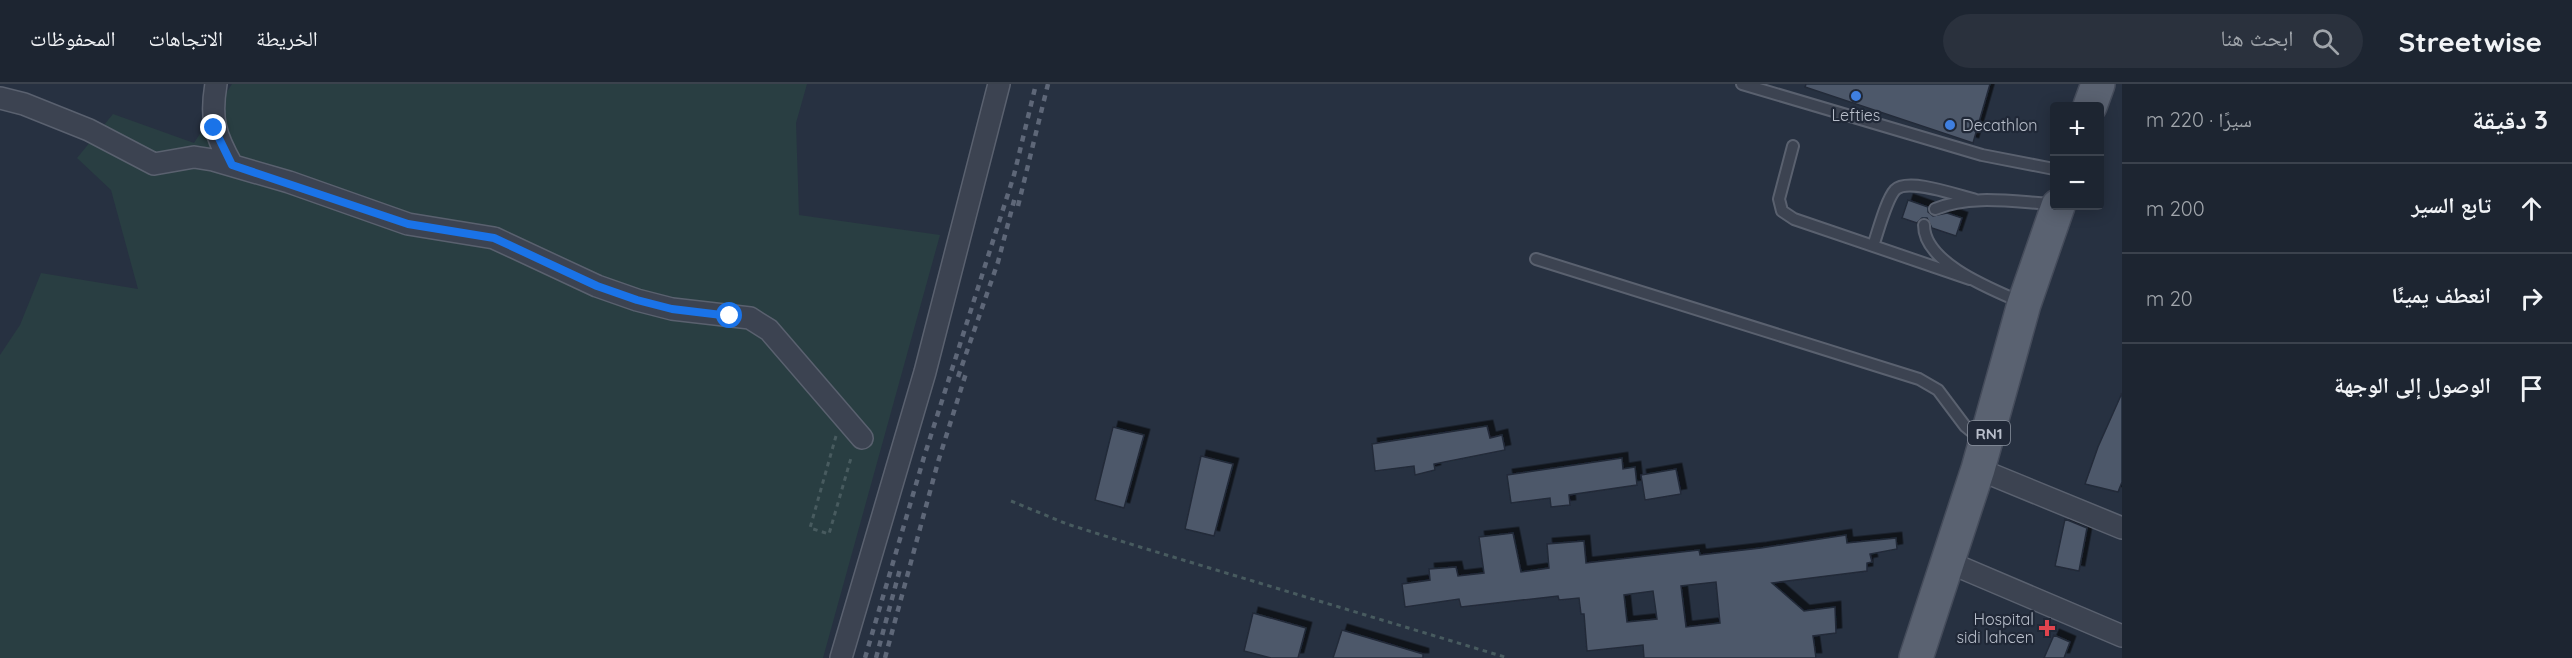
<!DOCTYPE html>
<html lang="ar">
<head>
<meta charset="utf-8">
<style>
	body { margin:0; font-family:Quicksand,"Noto Naskh Arabic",sans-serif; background:#2a313d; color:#f1f3f6; direction:rtl }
	.controls { position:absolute; right:18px; top:18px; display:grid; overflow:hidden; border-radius:6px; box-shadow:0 3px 15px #0003 }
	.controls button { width:54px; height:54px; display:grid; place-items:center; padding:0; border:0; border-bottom:2px solid #3b424d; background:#1d2531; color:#f1f3f6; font:30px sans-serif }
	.stop { position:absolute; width:18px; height:18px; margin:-14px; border:4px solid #1a73e8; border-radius:50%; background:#fff }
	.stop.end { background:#1a73e8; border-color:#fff; box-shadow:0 2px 6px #0008 }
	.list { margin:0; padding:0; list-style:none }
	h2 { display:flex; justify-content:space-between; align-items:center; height:78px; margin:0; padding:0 24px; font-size:26px }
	h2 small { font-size:20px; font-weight:400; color:#a0a5ab }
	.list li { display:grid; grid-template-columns:39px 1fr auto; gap:18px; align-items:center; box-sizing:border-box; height:90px; padding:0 24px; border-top:2px solid #3b424d }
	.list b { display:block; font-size:22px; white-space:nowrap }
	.list em { font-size:20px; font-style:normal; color:#a0a5ab }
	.icon { flex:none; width:33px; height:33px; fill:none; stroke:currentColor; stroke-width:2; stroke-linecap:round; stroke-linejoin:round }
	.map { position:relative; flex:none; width:2122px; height:574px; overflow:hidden; direction:ltr }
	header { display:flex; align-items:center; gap:36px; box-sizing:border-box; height:84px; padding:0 30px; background:#1d2531; border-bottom:2px solid #3b424d }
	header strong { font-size:28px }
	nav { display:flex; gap:33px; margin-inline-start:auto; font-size:21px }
	.search { width:420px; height:54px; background:#2a313d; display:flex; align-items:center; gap:15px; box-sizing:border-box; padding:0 21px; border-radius:33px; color:#a0a5ab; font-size:22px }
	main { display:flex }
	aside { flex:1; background:#1d2531 }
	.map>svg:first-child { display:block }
	.green { fill:#293e42 }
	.building { fill:#4e586a; stroke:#222a39; stroke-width:1.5; fill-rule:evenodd; filter:url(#shadow) }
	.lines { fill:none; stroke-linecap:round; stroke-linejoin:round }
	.service-casing { stroke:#5a616f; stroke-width:14 }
	.minor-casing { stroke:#5a616f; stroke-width:24 }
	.primary-casing { stroke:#454c5b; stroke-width:36 }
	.path { stroke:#485b5f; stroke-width:3; stroke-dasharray:4.5 4.5; stroke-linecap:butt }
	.service { stroke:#3c4351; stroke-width:10 }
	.minor { stroke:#3c4351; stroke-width:21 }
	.primary { stroke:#5a6271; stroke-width:33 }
	.rail { stroke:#5e6778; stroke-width:4.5; stroke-dasharray:6 6; stroke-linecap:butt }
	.route { stroke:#1a73e8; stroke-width:8 }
	.shop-dot { fill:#3f7fe0; stroke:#202837; stroke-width:2 }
	.health-dot { fill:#e0444e; stroke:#202837; stroke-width:2 }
	.labels { text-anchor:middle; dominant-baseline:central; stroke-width:4.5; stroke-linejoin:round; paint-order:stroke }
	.shield { fill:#202837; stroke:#8b929f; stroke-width:1.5 }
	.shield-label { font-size:15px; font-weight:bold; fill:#b9bfcb }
	.poi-label { font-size:16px; fill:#b9bfcb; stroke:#202837 }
</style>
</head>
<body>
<header>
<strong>Streetwise</strong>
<div class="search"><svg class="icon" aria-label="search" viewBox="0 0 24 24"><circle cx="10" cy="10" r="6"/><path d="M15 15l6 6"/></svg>ابحث هنا</div>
<nav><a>الخريطة</a><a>الاتجاهات</a><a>المحفوظات</a></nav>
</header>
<main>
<aside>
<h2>3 دقيقة<small>سيرًا · 220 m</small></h2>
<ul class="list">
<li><svg class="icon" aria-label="ahead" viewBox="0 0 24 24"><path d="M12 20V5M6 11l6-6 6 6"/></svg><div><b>تابع السير</b></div><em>200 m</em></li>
<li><svg class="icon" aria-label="right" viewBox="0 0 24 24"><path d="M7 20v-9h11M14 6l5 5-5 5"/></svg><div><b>انعطف يمينًا</b></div><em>20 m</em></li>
<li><svg class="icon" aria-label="arrive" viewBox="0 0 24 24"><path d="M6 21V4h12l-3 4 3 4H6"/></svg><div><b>الوصول إلى الوجهة</b></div></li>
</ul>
</aside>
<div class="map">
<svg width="2122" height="574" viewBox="0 0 2122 574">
	<defs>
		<filter id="shadow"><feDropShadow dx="5.5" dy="-5.5" stdDeviation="0" flood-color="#0009"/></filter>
	</defs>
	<rect width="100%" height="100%" fill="#273141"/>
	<path class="green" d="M 232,0 L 807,0 L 796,39 L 799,131 L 940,151 L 823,574 L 0,574 L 0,271 L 20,241 L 41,189 L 138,205 L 111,106 L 77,74 L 113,30 L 194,59 Z"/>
	<path class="building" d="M 1806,0 L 1990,0 L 1973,59 L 1805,3 Z
		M 1908,116 L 1928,123 L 1928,128 L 1933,132 L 1947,129 L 1962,134 L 1956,152 L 1932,144 L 1927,134 L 1922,134 L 1917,139 L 1902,134 Z
		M 2122,309 L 2122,398 L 2118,408 L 2085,400 L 2098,363 Z
		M 1487,342 L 1490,354 L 1502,351 L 1505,366 L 1434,380 L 1435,386 L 1415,391 L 1414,382 L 1375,387 L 1372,360 Z
		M 1113,343 L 1144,351 L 1124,424 L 1095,416 Z
		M 1201,372 L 1233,380 L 1214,452 L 1185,445 Z
		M 1622,374 L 1623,385 L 1635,383 L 1637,401 L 1569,411 L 1570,421 L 1551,423 L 1550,414 L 1511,419 L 1507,391 Z
		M 1676,385 L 1681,410 L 1645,416 L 1641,391 Z
		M 2065,435 L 2087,444 L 2079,487 L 2055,482 Z
		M 1513,449 L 1521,488 L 1549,484 L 1547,460 L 1584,457 L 1586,479 L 1699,466 L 1700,471 L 1761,464 L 1846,451 L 1847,459 L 1896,454 L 1897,465 L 1870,470 L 1872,478 L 1867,479 L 1867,487 L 1772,499 L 1804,527 L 1835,523 L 1836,549 L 1813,552 L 1816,574 L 1644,574 L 1643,561 L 1587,567 L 1584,530 L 1581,530 L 1579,514 L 1559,516 L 1558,512 L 1461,523 L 1459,515 L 1405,523 L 1402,500 L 1430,496 L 1429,485 L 1456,483 L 1458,492 L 1484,489 L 1479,453 ZM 1716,498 L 1720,539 L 1686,543 L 1681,502 ZM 1653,507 L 1657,535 L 1627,538 L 1624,511 Z
		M 1253,529 L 1306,544 L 1298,574 L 1271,574 L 1244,567 Z
		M 1342,546 L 1423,570 L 1423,574 L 1333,574 Z
		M 2054,551 L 2070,558 L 2064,574 L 2044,574 Z"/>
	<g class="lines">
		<defs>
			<path id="service" d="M 1742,0 L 1982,71 L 2054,85
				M 1793,62 L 1779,115 L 1782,127 L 1794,135 L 1970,195
				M 1935,125 C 1972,110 2014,118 2053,120
				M 1924,141 C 1924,179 1991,205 2021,218
				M 1873,162 C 1878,148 1886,116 1895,106 C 1908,93 1959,112 1976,116
				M 1536,175 L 1919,295 L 1938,306 L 1965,342 L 1981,355"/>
			<path id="minor" d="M 216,0 C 210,35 215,51 232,81
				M 0,14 L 24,20 L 89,46 L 154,80 L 194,73 L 213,76 L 289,98 L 408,140 L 494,154 L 597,202 L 637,216 L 672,225 L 750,234 L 769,246 L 862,354
				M 1978,385 L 2122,444
				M 1948,478 L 2122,552
				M 841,574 L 925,288 L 999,0"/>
			<path id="primary" d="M 2090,22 L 2098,0
				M 1916,574 L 1978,385 L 2024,220 L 2058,122"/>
		</defs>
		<use href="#service" class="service-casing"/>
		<use href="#minor" class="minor-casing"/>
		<use href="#primary" class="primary-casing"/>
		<path class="path" d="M 836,352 L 810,444 L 829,450 L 851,374
			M 1011,417 L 1067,440 L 1140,463 L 1508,574"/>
		<use href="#service" class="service"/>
		<use href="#minor" class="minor"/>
		<use href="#primary" class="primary"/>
		<path class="rail" d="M 1018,122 L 1048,0
			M 958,293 L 998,178 L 1015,113
			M 865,574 L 924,373 L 1014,91 L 1036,0
			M 876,574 L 900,485
			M 885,574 L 938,378 L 967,286"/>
	</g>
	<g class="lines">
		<path class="route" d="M 214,44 L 232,81 L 408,140 L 494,154 L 597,202 L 637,216 L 672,225 L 730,232"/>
	</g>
	<g class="shop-dot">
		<circle cx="1856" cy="12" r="6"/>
		<circle cx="1950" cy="41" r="6"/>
	</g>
	<path class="health-dot" d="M2044 535h6v6h6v6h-6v6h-6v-6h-6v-6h6z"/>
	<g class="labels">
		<rect class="shield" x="1968" y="337" width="42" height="24" rx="4.5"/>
		<g class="shield-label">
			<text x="1989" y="349">RN1</text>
		</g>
		<g class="poi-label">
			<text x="1856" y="31">Lefties</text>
			<text x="1962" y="41" text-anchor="start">Decathlon</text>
			<text x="2034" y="535" text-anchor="end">Hospital<tspan x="2034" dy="18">sidi lahcen</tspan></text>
		</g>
	</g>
</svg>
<div class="controls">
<button>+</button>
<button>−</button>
</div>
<div class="stop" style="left:730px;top:232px"></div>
<div class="stop end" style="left:214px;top:44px"></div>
</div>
</main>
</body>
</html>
